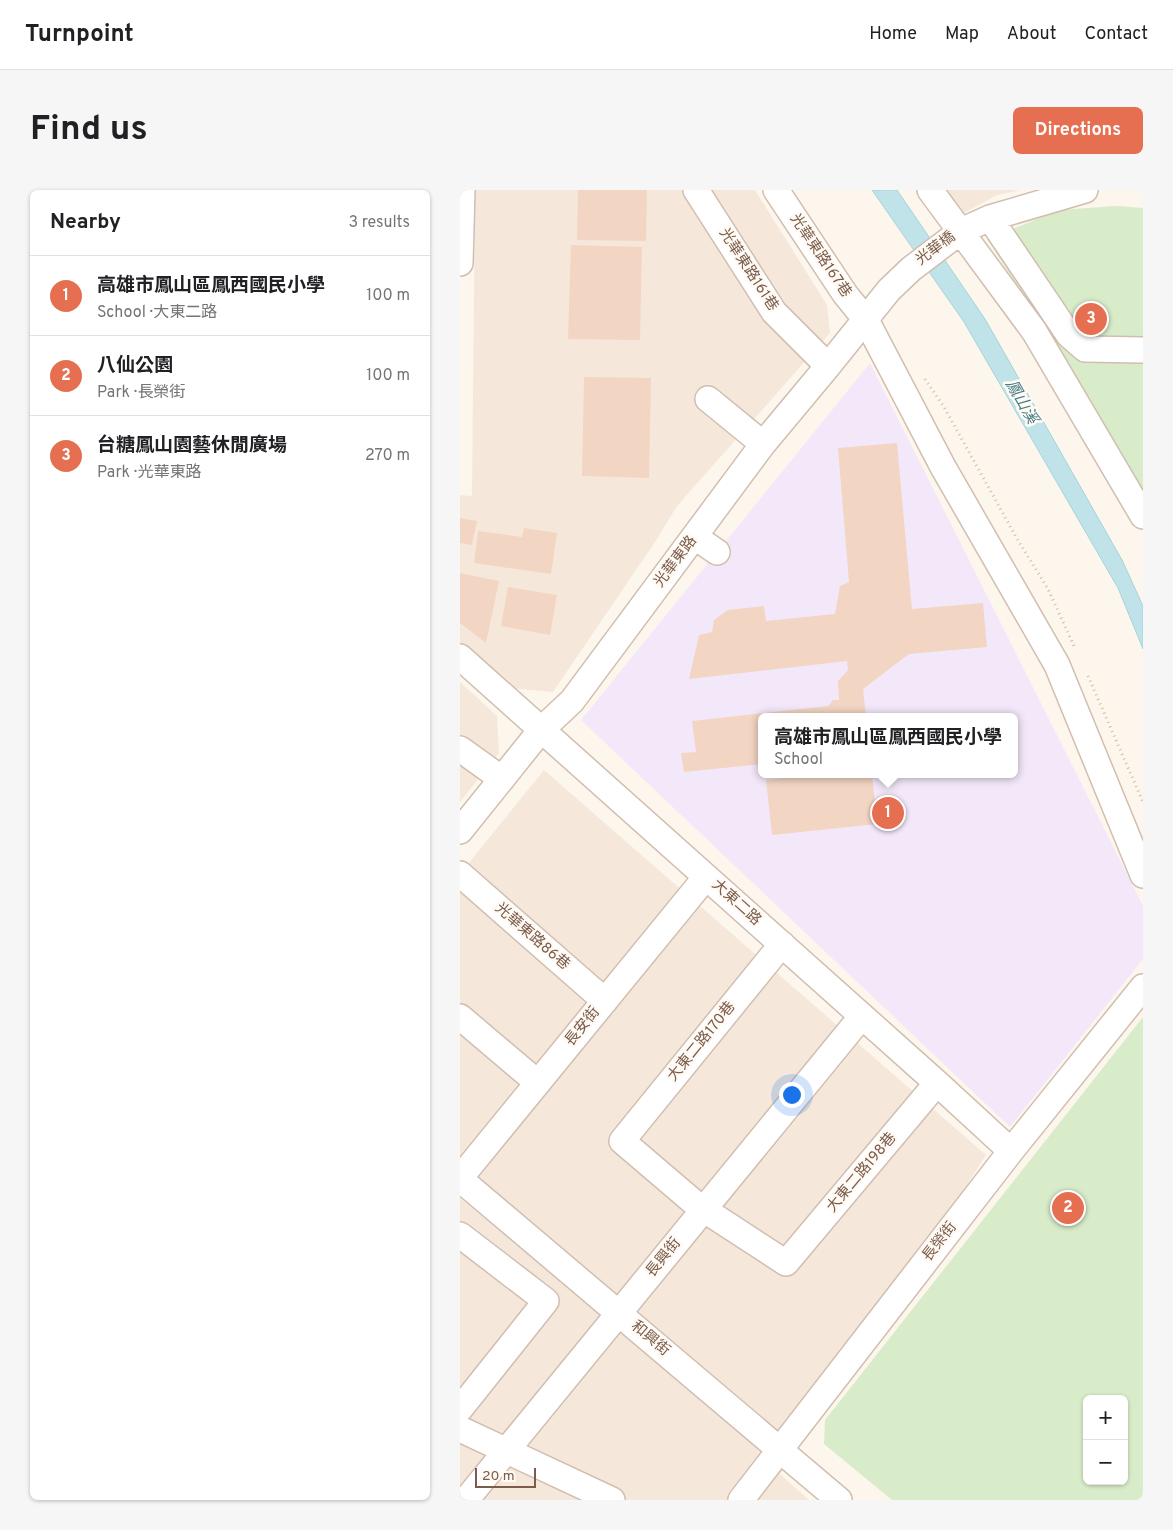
<!DOCTYPE html>
<html lang="en">
<head>
<meta charset="utf-8">
<style>
	body { margin:0; font-family:Overpass,"Noto Sans TC",sans-serif; background:#f6f6f6; color:#202124 }
	.controls { position:absolute; right:15px; bottom:15px; display:grid; overflow:hidden; border-radius:8px; box-shadow:0 1px 4px #0004 }
	.controls button { width:45px; height:45px; display:grid; place-items:center; padding:0; border:0; border-bottom:1px solid #e0e0e0; background:#fff; color:#202124; font:25px sans-serif }
	.scale { position:absolute; left:15px; bottom:12px; width:61px; box-sizing:border-box; padding-left:5px; border:2px solid #7a5c4d; border-top:0; font-size:14px; line-height:18px; white-space:nowrap; color:#7a5c4d; -webkit-text-stroke:4px #fffaf3; paint-order:stroke }
	.you { position:absolute; left:331px; top:904px; width:18px; height:18px; margin:-12px; border:4px solid #fff; border-radius:50%; background:#1a73e8; box-shadow:0 0 0 8px #1a73e833 }
	.badge { display:grid; place-items:center; width:32px; height:32px; border-radius:50%; background:#e76f51; color:#fff; font-size:16px; font-weight:700 }
	.pin { position:absolute; translate:-50% -50%; border:2px solid #fff; box-shadow:0 1px 5px #0006 }
	.popup { position:absolute; left:298px; top:523px; width:260px; height:65px; box-sizing:border-box; display:grid; place-content:center; border-radius:8px; background:#fff; filter:drop-shadow(0 1px 4px #0005); font-size:16px; white-space:nowrap; color:#757577 }
	.popup b { font-size:19px; color:#202124 }
	.popup::after { content:''; position:absolute; left:50%; top:100%; margin-left:-10px; border:10px solid transparent; border-top-color:#fff }
	.list { margin:0; padding:0; list-style:none }
	h2 { display:flex; justify-content:space-between; align-items:center; height:65px; margin:0; padding:0 20px; font-size:21px }
	h2 small { font-size:16px; font-weight:400; color:#757577 }
	.list li { display:grid; grid-template-columns:32px 1fr auto; gap:15px; align-items:center; box-sizing:border-box; height:80px; padding:0 20px; border-top:1px solid #e0e0e0 }
	.list b { display:block; font-size:19px; white-space:nowrap }
	.list p { margin:0; font-size:16px; white-space:nowrap; color:#757577 }
	.list em { font-size:16px; font-style:normal; color:#757577 }
	.map { position:relative; flex:none; width:683px; height:1310px; overflow:hidden; border-radius:8px }
	header { display:flex; align-items:center; gap:30px; box-sizing:border-box; height:70px; padding:0 25px; background:#fff; border-bottom:1px solid #e0e0e0 }
	header strong { font-size:24px }
	nav { display:flex; gap:28px; margin-inline-start:auto; font-size:18px }
	.intro { display:flex; align-items:center; justify-content:space-between; box-sizing:border-box; height:120px; padding:0 30px }
	h1 { margin:0; font-size:35px }
	.button { padding:12px 22px; border-radius:8px; background:#e76f51; color:#fff; font-size:18px; font-weight:700 }
	main { display:flex; gap:30px; padding:0 30px }
	aside { flex:1; background:#fff; border-radius:8px; box-shadow:0 1px 4px #0004 }
	.map>svg:first-child { display:block }
	.residential { fill:#f5e8da }
	.education { fill:#f3e8fa; fill-rule:evenodd }
	.green { fill:#d8ecc9; fill-rule:evenodd }
	.water { fill:#bfe3e8; stroke:#a5d3da }
	.building { fill:#f3d5c3 }
	.lines { fill:none; stroke-linecap:round; stroke-linejoin:round }
	.minor-casing { stroke:#d1beb0; stroke-width:28 }
	.path { stroke:#d9b8a5; stroke-width:3; stroke-dasharray:1 4; stroke-linecap:butt }
	.minor { stroke:#fff; stroke-width:25 }
	.labels { text-anchor:middle; dominant-baseline:central; stroke-width:5; stroke-linejoin:round; paint-order:stroke }
	.street-label { font-size:15px; fill:#7a5c4d; stroke:#fffaf3 }
	.water-label { font-size:16px; font-style:italic; fill:#437c86; stroke:#fffaf3 }
</style>
</head>
<body>
<header>
<strong>Turnpoint</strong>
<nav><a>Home</a><a>Map</a><a>About</a><a>Contact</a></nav>
</header>
<div class="intro"><h1>Find us</h1><a class="button">Directions</a></div>
<main>
<aside>
<h2>Nearby<small>3 results</small></h2>
<ul class="list">
<li><span class="badge">1</span><div><b>高雄市鳳山區鳳西國民小學</b><p>School · 大東二路</p></div><em>100 m</em></li>
<li><span class="badge">2</span><div><b>八仙公園</b><p>Park · 長榮街</p></div><em>100 m</em></li>
<li><span class="badge">3</span><div><b>台糖鳳山園藝休閒廣場</b><p>Park · 光華東路</p></div><em>270 m</em></li>
</ul>
</aside>
<div class="map">
<svg width="683" height="1310" viewBox="0 0 683 1310">
	<rect width="100%" height="100%" fill="#fdf6ec"/>
	<path class="residential" d="M 15,0 L 295,0 L 367,115 L 370,143 L 217,316 L 195,352 L 93,502 L 49,498 L 0,452 L 0,305 L 12,306 Z
		M 486,0 L 561,0 L 537,5 L 504,23 Z
		M 0,492 L 37,526 L 39,563 L 0,612 Z
		M 84,580 L 526,965 L 320,1284 L 349,1310 L 0,1310 L 0,684 Z"/>
	<path class="education" d="M 410,173 L 683,716 L 683,769 L 550,937 L 121,530 ZM 302,527 L 554,527 L 554,584 L 302,584 Z"/>
	<path class="green" d="M 656,16 L 683,18 L 683,300 L 630,209 L 527,49 L 600,20 Z
		M 683,827 L 683,1310 L 432,1310 L 364,1254 L 365,1230 ZM 627,1209 L 664,1209 L 664,1291 L 627,1291 Z"/>
	<path class="water" d="M 412,0 L 437,0 L 525,129 L 662,370 L 683,416 L 683,459 L 658,398 L 504,132 Z"/>
	<path class="building" d="M 118,0 L 187,0 L 186,51 L 117,50 Z
		M 111,55 L 182,57 L 180,150 L 108,149 Z
		M 124,187 L 191,188 L 189,288 L 122,286 Z
		M 437,253 L 452,419 L 523,413 L 527,457 L 449,464 L 403,499 L 406,527 L 302,527 L 302,574 L 224,582 L 221,563 L 236,562 L 232,531 L 368,516 L 373,510 L 379,510 L 378,491 L 388,480 L 387,471 L 229,489 L 239,445 L 252,442 L 254,430 L 268,420 L 304,416 L 306,431 L 375,424 L 380,396 L 389,392 L 378,258 Z
		M 0,328 L 17,331 L 12,355 L 0,353 Z
		M 64,338 L 97,343 L 91,384 L 14,373 L 18,341 L 62,347 Z
		M 0,383 L 39,391 L 26,453 L 0,433 Z
		M 48,397 L 97,405 L 90,445 L 41,436 Z
		M 360,584 L 412,584 L 417,634 L 312,645 L 306,590 Z"/>
	<g class="lines">
		<defs>
			<path id="minor" d="M 236,0 L 314,122 L 368,176
				M 316,0 L 385,104 L 406,130 L 483,277 L 597,475 L 683,685
				M 470,0 L 574,141 L 683,326
				M 530,28 L 609,145 L 625,159 L 683,160
				M 0,73 L 2,0
				M 248,209 L 303,254
				M 235,347 L 257,362
				M 0,467 L 477,893 L 551,961
				M 0,559 L 42,589
				M 0,641 L 81,540 L 112,511 L 303,254 L 368,176 L 429,100 L 451,79 L 501,41 L 530,28 L 625,0
				M 0,684 L 145,811
				M 322,754 L 162,951 L 237,1015 L 326,1073 L 477,893
				M 0,827 L 78,893
				M 0,988 L 246,687
				M 0,989 L 379,1310
				M 0,1045 L 86,1111 L 0,1219
				M 0,1239 L 152,1310
				M 6,1310 L 402,826
				M 281,1310 L 551,961 L 683,797"/>
		</defs>
		<use href="#minor" class="minor-casing"/>
		<path class="path" d="M 465,189 L 484,217 L 556,347 L 588,399 L 614,456
			M 628,486 L 683,612"/>
		<use href="#minor" class="minor"/>
	</g>
	<g class="labels">
		<g class="street-label">
			<text transform="translate(476 59) rotate(-37)">光華橋</text>
			<text transform="translate(360 66) rotate(56)">光華東路167巷</text>
			<text transform="translate(288 80) rotate(57)">光華東路161巷</text>
			<text transform="translate(216 372) rotate(-53)">光華東路</text>
			<text transform="translate(276 713) rotate(42)">大東二路</text>
			<text transform="translate(72 747) rotate(41)">光華東路86巷</text>
			<text transform="translate(123 837) rotate(-51)">長安街</text>
			<text transform="translate(242 852) rotate(-51)">大東二路170巷</text>
			<text transform="translate(402 983) rotate(-50)">大東二路198巷</text>
			<text transform="translate(480 1052) rotate(-52)">長榮街</text>
			<text transform="translate(204 1068) rotate(-51)">長興街</text>
			<text transform="translate(190 1149) rotate(40)">和興街</text>
		</g>
		<g class="water-label">
			<text transform="translate(561 212) rotate(60)">鳳山溪</text>
		</g>
	</g>
</svg>
<div class="controls">
<button>+</button>
<button>−</button>
</div>
<div class="scale">20 m</div>
<div class="you"></div>
<div class="pin badge" style="left:428px;top:623px">1</div>
<div class="popup"><b>高雄市鳳山區鳳西國民小學</b>School</div>
<div class="pin badge" style="left:608px;top:1018px">2</div>
<div class="pin badge" style="left:631px;top:129px">3</div>
</div>
</main>
</body>
</html>
